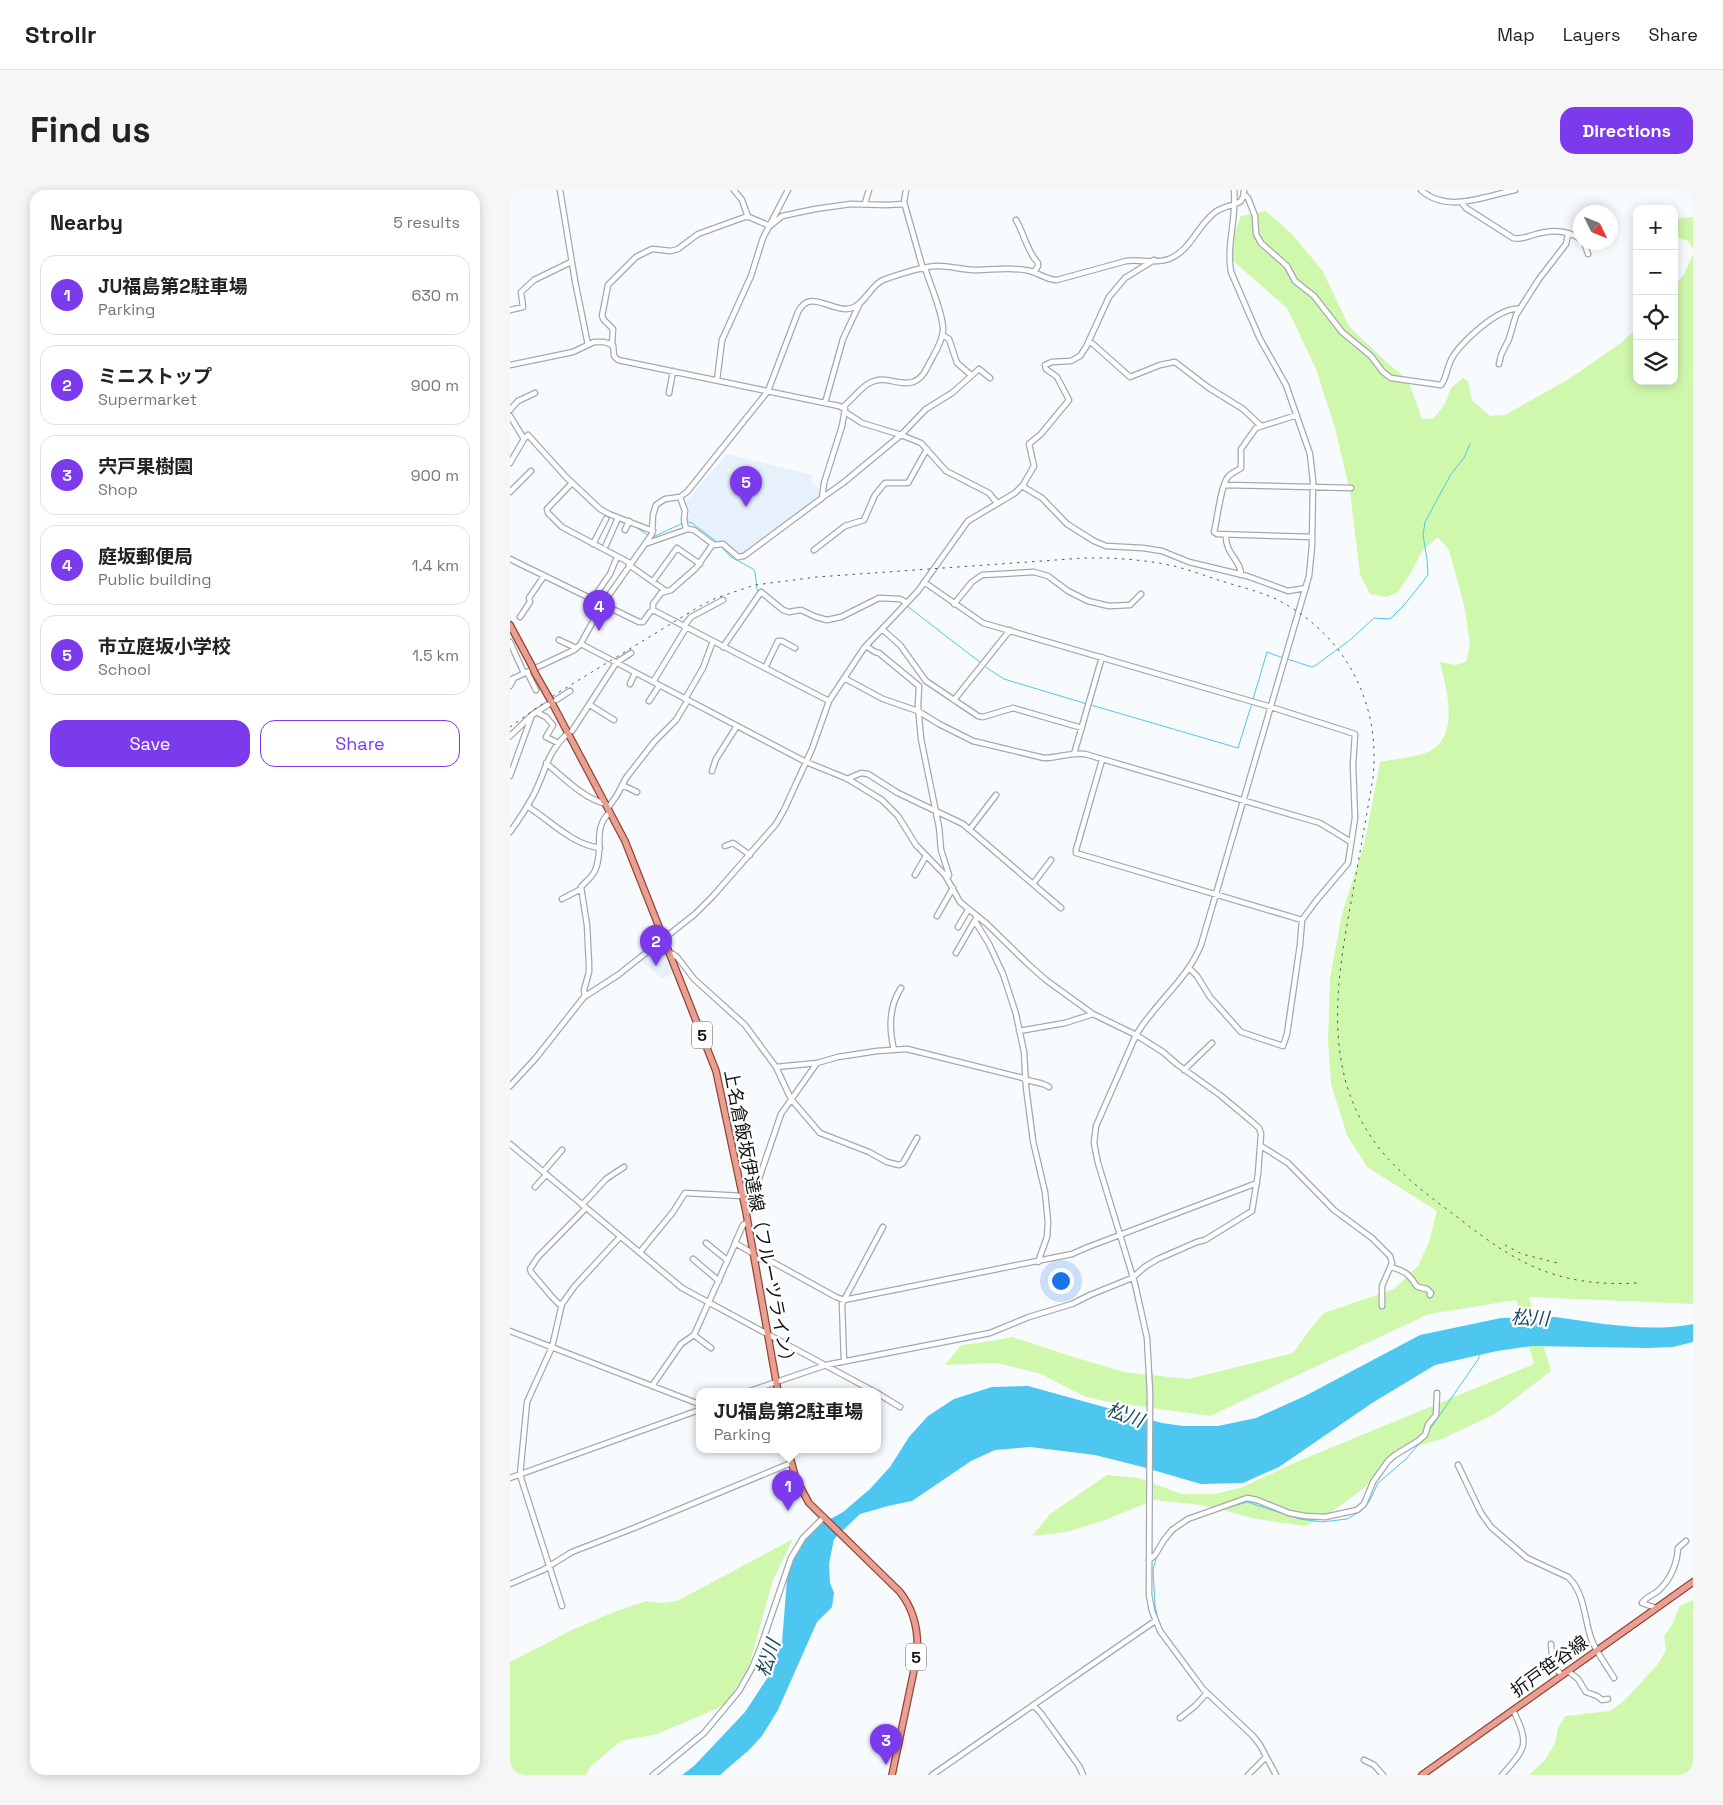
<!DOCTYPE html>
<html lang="en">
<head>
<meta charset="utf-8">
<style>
	body { margin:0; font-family:"Space Grotesk","Noto Sans JP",sans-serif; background:#f6f6f6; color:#222 }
	.controls { position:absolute; right:15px; top:15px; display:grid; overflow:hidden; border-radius:10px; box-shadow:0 2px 12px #0003 }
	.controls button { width:45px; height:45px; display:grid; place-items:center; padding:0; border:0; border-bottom:1px solid #e0e0e0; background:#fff; color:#222; font:25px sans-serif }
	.compass { position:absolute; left:1063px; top:15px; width:45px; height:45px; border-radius:50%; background:#fff; box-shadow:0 2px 12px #0003; rotate:133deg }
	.you { position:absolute; left:550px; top:1090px; width:18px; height:18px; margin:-12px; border:4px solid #fff; border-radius:50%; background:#1a73e8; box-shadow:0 0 0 8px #1a73e833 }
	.badge { display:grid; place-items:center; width:32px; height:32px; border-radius:50%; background:#7c3aed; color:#fff; font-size:16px; font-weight:700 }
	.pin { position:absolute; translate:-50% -41px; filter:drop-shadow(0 1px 2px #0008) }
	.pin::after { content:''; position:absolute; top:26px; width:18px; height:15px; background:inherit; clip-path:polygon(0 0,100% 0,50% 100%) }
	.popup { position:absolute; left:186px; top:1198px; width:185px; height:65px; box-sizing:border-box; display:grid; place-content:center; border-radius:10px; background:#fff; filter:drop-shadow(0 1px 4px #0005); font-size:16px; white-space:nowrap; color:#767676 }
	.popup b { font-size:19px; color:#222 }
	.popup::after { content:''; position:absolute; left:50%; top:100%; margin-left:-10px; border:10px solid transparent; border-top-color:#fff }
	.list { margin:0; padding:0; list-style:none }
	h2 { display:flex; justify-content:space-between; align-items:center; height:65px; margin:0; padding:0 20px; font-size:21px }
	h2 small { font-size:16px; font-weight:400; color:#767676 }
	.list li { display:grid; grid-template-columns:32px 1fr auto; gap:15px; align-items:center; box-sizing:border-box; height:80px; margin:0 10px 10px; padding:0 10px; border:1px solid #e0e0e0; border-radius:15px }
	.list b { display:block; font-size:19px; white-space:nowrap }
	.list p { margin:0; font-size:16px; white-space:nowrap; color:#767676 }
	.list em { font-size:16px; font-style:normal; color:#767676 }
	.actions { display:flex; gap:10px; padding:15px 20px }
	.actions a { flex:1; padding:11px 0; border:1px solid #7c3aed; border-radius:15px; text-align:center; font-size:18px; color:#7c3aed }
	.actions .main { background:#7c3aed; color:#fff }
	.icon { flex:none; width:28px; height:28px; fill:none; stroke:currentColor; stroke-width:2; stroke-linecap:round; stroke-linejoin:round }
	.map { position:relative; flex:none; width:1183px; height:1585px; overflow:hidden; border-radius:15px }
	header { display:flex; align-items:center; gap:30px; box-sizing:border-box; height:70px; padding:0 25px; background:#fff; border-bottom:1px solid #e0e0e0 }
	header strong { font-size:24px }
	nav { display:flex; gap:28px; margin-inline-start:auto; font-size:18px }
	.intro { display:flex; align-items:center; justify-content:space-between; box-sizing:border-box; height:120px; padding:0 30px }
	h1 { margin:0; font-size:35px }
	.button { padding:12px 22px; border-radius:15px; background:#7c3aed; color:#fff; font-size:18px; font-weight:700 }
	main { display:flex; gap:30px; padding:0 30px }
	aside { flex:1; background:#fff; border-radius:15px; box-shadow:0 2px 12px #0003 }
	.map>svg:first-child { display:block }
	.built { fill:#e6f1fc }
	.green { fill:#d0f8ad }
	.water { fill:#4dc7f0 }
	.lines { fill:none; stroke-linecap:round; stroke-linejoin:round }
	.stream { stroke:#4dc7f0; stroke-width:1 }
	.minor-casing { stroke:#a4a9ae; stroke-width:7 }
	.major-casing { stroke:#934537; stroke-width:8 }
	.minor { stroke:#fff; stroke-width:4.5 }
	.major { stroke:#e9a092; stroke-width:5.5 }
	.rail { stroke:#56585a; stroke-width:1; stroke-dasharray:2.5 5; stroke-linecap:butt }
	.major-bridge-casing { stroke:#934537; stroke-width:8; stroke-linecap:butt }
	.major-bridge { stroke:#e9a092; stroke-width:5.5 }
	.labels { text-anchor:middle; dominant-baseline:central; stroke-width:4.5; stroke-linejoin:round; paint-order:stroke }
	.shield { fill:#fff; stroke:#58595a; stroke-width:1 }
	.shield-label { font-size:16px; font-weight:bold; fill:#101213 }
	.street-label { font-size:18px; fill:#101213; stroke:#fff }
	.water-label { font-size:19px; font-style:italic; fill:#174b5c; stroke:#fff }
</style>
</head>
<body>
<header>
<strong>Strollr</strong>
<nav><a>Map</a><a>Layers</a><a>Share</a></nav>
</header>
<div class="intro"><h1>Find us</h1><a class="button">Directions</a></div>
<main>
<aside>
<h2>Nearby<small>5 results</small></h2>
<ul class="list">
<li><span class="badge">1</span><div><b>JU福島第2駐車場</b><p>Parking</p></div><em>630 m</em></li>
<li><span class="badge">2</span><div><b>ミニストップ</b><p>Supermarket</p></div><em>900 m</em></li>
<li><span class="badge">3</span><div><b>宍戸果樹園</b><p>Shop</p></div><em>900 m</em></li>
<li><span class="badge">4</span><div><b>庭坂郵便局</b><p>Public building</p></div><em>1.4 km</em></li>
<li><span class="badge">5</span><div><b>市立庭坂小学校</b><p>School</p></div><em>1.5 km</em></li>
</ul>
<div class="actions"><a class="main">Save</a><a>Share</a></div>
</aside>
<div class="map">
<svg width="1183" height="1585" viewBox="0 0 1183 1585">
	<rect width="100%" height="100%" fill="#f8fbfe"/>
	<path class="built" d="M 217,264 L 302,285 L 302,293 L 310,299 L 308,307 L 232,364 L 226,362 L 214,352 L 208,352 L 178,330 L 180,323 L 176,312 Z
		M 148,755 L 152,758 L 164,784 L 152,788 L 130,770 Z"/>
	<path class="green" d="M 756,21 L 782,44 L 812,80 L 839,136 L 873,169 L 898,190 L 912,229 L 924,228 L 935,214 L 941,198 L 953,188 L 958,191 L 962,210 L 980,226 L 995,225 L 1059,189 L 1112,152 L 1127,138 L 1127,191 L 1164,191 L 1164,97 L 1174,84 L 1183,64 L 1183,1114 L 1019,1107 L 1041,1181 L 985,1224 L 932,1249 L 883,1263 L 855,1297 L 819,1324 L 795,1336 L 747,1329 L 692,1315 L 644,1310 L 595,1330 L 557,1342 L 522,1346 L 540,1324 L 597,1285 L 628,1288 L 672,1304 L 706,1304 L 733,1297 L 784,1273 L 1024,1174 L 1006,1110 L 919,1124 L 700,1226 L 600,1212 L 576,1207 L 531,1184 L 487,1173 L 435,1175 L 451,1155 L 469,1153 L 502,1147 L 567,1168 L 614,1182 L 678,1189 L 783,1163 L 801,1138 L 814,1123 L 884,1099 L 908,1076 L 919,1052 L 927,1021 L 857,977 L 837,945 L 821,894 L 818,850 L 820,788 L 832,724 L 855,651 L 870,572 C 884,569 899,568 912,564 C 952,552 937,502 930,472 L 946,475 L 956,472 L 960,454 L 954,415 L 939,360 L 928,347 L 912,361 L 902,381 L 888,402 L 877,407 L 860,404 L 850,384 L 840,302 L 825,238 L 806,179 L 777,118 L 722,70 L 721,53 L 731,26 Z
		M 1183,27 L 1183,59 L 1178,51 L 1164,46 L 1164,29 Z
		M 283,1349 L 263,1390 L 238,1479 L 215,1515 L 147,1544 L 111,1551 L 81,1576 L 76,1585 L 0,1585 L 0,1472 L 62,1440 L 104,1422 L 136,1411 L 152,1413 L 167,1411 Z
		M 1183,1410 L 1183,1585 L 1019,1585 L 1035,1570 L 1045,1553 L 1048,1538 L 1055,1526 L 1100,1521 L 1114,1511 L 1148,1474 L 1156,1460 L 1154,1446 L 1162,1435 L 1170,1416 Z"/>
	<path class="water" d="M 1045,1127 C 1091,1133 1137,1143 1183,1134 L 1183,1152 L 1163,1157 L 1138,1158 L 1022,1156 L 987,1161 L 925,1175 L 862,1213 L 769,1277 L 733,1293 L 691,1294 L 629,1276 L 585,1265 L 520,1257 L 485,1260 L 461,1271 L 402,1311 L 378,1316 L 350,1324 L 324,1349 L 319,1374 L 320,1393 L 324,1403 L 322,1417 L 307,1432 L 268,1520 L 252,1546 L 239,1560 L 210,1585 L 172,1585 L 184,1576 L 235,1522 L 258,1487 L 272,1452 L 278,1378 L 289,1355 L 306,1337 L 333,1322 L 360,1299 L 380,1277 L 399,1247 L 418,1226 L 444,1209 L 482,1197 L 518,1196 L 652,1233 L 673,1236 L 708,1236 L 746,1228 L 795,1206 L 910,1145 L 991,1128 Z"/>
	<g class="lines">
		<path class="stream" d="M 0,221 L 15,245
			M 18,248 L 59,293
			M 62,296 L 76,308
			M 176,331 L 182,333 L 207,352
			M 124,336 L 139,346
			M 143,347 L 173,333
			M 210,355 L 221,367 L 243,379 L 245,382 L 247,400 L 249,402
			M 263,415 L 271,421 L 276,423
			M 397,416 L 471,473
			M 777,469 L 802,477 L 806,475 L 840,450 L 864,428 L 880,429 L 895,414 L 918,385 L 917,369 L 913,345 L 915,332 L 941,284 L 954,268 L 960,254
			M 474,476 L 494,489 L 577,514
			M 743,509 L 757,462 L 773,468
			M 581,515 L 728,558 L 742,513
			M 918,1242 L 969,1168 L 969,1164
			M 710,1320 L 737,1312 L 790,1329 L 812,1332 L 837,1329 L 851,1321 L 859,1312 L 868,1293 L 896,1269 L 913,1249
			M 655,1352 L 668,1338
			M 647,1366 L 643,1379 L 645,1415 L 648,1430
			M 466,1558 L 608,1459"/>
		<defs>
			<path id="minor" d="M 50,0 L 65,91 L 78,155
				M 224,0 L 232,10 L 238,27
				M 396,0 L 394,12 L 413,79
				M 724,0 C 727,28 716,55 721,82 L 750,149 L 776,195 L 800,264 L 803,291 L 802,356 L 799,386 L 691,755 C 677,790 645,813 626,845 L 586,936 L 584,953 L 588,973 L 625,1094 L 637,1148 L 640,1203 L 639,1405 L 642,1421 L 650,1441 L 693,1499 L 743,1546 L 750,1555 L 766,1585
				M 911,0 C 937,24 975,6 1005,0
				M 734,4 L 738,8 L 745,26 L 746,44 L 751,53 L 777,76 L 785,91 L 804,106 L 832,142 L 861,166 L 873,182 L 881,188 L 931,195 C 936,189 937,178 941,170 C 949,153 990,116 1010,119
				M 951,12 L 956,18 L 1003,48 C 1010,50 1016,47 1023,45 C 1039,40 1056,39 1070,49
				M 355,13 L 359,0
				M 506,30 C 515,45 516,60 528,73 L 528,76 L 524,82
				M 1074,52 L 1078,64
				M 0,120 L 13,117 L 11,102 L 24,90 L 61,72
				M 432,145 L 439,149 L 447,173 L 461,185
				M 579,152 L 583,154 L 620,187 L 650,175 L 665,172 L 699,198 L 733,219 L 751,236
				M 102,154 L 103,139 L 94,130 L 92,126 L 98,95 L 126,67 L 142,59 L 161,61 L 168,59 L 188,44 L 235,27 L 239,27 L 260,36 L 272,26 L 305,19 L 341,14 L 376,15 L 394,14
				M 989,174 L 991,165 L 999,149 L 1006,125 L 1029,89 L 1056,54 L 1058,44
				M 0,175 L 63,162 L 84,152 L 94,152 L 103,155 L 104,166 L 108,170 L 329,216 L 335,219 L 332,236 L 314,293 L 312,308 L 234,366 L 228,367 L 213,354 L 204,355 L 184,340 L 178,339 L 135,354
				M 480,188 L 469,179 L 442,203 L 416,219 L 391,245 L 411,253 L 436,281 L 479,303 L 487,313
				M 207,190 L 212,150 L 241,86 L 253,48 L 278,0
				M 159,203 L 163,181
				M 315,213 L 333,149 L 349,115
				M 333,217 C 347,206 356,187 376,190 C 385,191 394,195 403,192 C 412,189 416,180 420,172 C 425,163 432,152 433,141 C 434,126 420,94 415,78
				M 0,220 L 8,211 L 25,203
				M 787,225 L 746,238 L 731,259 L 731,278 C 727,281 721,283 718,287 C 711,294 707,331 704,342 L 707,344 L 802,347
				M 0,226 L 14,249 L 0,273
				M 14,249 L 18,245 L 56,287 L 90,319 L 99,324 L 143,341
				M 62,293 L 37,319 L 38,323 L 52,337 L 120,373
				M 715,295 L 841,298
				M 512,296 L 532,308 L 557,334 L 584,351 L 596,356 L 633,358 L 652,361 L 679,372 L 737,386 L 778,401 L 796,398
				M 0,302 L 21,281
				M 170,307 L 175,321 L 174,330 L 176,339
				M 313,307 L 333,293 L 391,245 L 352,233 L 335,222
				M 115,340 L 119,331
				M 716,345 C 715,364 731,370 731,385
				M 83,354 L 96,329
				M 96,355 L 108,328
				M 304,360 L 335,336 L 354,330 L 365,305 L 375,293 L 398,293 L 417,259
				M 0,369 L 129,432 L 133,432 L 140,422 L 143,420 L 319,511
				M 119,375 L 156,401
				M 143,391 L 167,358 L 190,374
				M 414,392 L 473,433 L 761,517 L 845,544 L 843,575 L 845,628 L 838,673 L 806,711 L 792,730 L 790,755 L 777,844 L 773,856 L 731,842 L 700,807 L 687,786 L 679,778
				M 82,410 L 100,384 L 107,367
				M 444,414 L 462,392 L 472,385 L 524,382 L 538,386 L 558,401 L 578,411 L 599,416 L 620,415 L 631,404
				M 143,420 L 143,414 L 151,403 L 161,400 L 186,378 L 203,354
				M 10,427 L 20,412 L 19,408 L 34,386
				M 174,436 L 181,427 L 213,410
				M 372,439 L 390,455 L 416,491 L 468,526 L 473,527 L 503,518 L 572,538
				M 49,450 L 66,458
				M 0,452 L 14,483
				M 71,454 L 296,572 L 338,589 L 372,610 L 388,626 L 406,655 L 435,685 L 450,712 L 477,734 L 519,775 L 536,790 L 583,824 L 626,845 L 653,862 L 668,875 L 710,905 L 740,930 L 749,938 L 751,944 L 748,984 L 742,1021 L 695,1050 L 687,1052 L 648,1069 L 636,1076 L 622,1088 L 580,1105 L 562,1114 L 519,1127 L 480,1143 L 316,1175 L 237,1202
				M 356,456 L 365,462 L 369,463 L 409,496 L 408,516 L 411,549 L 429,637 L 431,660 L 439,685 L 437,688
				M 213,457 L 251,402 L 273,420 L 279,422 L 291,420 L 306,427 L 317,430 L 331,427 L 369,408 L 390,409 L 397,413
				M 255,478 L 268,451 L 272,451 L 285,458
				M 17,482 L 26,500
				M 334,488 L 373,509 L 408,521 L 429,534 L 463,551 L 534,568 C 548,568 561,562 575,564 L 810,633 L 841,652
				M 0,490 L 64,460 L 70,455 L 92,415 L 142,344 L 143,325 L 146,315 L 155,309 L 170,307 L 177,302 L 258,201 L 288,122 C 300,97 323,124 342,118 C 355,114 360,96 373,90 C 387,85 413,76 428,76 C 441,76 453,80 466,80 C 483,80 498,77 515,80 C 527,81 535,90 547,90 L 616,71 C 630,69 646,74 659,69 C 680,61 687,37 703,24 C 711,16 722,17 731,11 L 733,7 L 734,0
				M 143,492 L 176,438
				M 120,494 L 125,483
				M 0,496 L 4,488
				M 175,509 L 193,478 L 203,451
				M 46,510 L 60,501
				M 444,510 L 500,440
				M 139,511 L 149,496
				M 80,515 L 104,530
				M 26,522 L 36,527 L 43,535 L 36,547 L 48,553
				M 62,541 L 106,473 L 121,463
				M 0,546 L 22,525 L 39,514
				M 564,564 L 592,467
				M 592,570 L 566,660 L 566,663 L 792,730
				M 36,573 C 54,588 73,608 96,614
				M 202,581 L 206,569 L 227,536
				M 0,586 L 22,525
				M 337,589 L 351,583 L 358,584 L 388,603 L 453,634 L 551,718
				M 112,595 L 127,602
				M 17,616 C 41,631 61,654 90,658
				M 98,618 L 107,605 L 116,588 L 144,552 L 166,530 L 178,510
				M 460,639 L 486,605
				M 0,642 C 8,631 16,619 23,606 C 35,584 36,564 56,545
				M 215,656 L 223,653 L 240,665
				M 405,685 L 416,666
				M 523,694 L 541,670
				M 52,709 L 71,699
				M 427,726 L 443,698
				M 466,726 L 466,733 L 479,754 L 493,784 L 506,824 L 514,862 L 516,897 L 523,951 L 535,1002 L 538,1032 L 537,1047 L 528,1072
				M 448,737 L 458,720
				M 159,763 L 163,764 L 168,768 L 184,789 L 235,835 L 266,877 L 281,909 L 310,943 L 359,962 L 377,972 L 389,975 L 393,973 L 407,948
				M 446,763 L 465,730
				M 75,806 L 74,800 L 79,782 L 79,774 L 77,735 L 71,697 C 76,691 84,686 86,678 C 94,656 82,639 100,622
				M 509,841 L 555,833 L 583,824
				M 384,860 C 379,839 379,816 391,798
				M 266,877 L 307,873
				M 674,880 L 702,853
				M 0,896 L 25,869 L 74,807 L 108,785 L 185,724 L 203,706 L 266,634 L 274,620 L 302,559 L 319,511 L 354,458 L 408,401 L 458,331 L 505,303 L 513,295 L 524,276 L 519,254 L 531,244 L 559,210 L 547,187 L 536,179 L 535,175 L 542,172 L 561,171 L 570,166 L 576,157 L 599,107 L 615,88 L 644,70
				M 0,954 L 172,1098 L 365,1202
				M 751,956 L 778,973 L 824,1020 L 862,1048 L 880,1066 L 882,1073 L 872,1096 L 872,1116
				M 33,982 L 52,960
				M 25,997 L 36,985
				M 72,1015 L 96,989 L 114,977
				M 76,1018 L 28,1067 L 20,1079 L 21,1082 L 42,1107 L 49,1114 L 52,1114 L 64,1097 L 110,1047
				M 236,1022 L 240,1015 L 271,924 L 307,873 L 328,867 L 367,861 L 397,859 L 513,888 C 521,893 531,891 539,897
				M 196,1053 L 217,1070
				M 225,1053 L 233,1035 L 238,1032
				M 130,1062 L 163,1022 L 175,1003 L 233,1006
				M 183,1069 L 209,1091
				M 244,1069 L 257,1069 L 326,1107 L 334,1110 L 562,1064 L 578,1057 L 747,993
				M 881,1077 C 887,1079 895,1081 899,1086 C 909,1096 901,1096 917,1099 L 921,1103 L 920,1105
				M 0,1141 L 189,1214
				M 201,1158 L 184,1145 L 224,1056 L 225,1053 L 244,1064
				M 334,1171 L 332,1114 L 373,1037
				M 142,1196 L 171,1154 L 184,1145
				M 367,1203 L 390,1217
				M 948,1275 L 971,1323 L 981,1337 L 1017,1368 L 1058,1387 C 1075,1403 1074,1428 1081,1448 C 1085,1461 1097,1476 1104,1488
				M 0,1288 L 189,1220
				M 639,1370 L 645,1365 L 654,1350 L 662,1340 L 678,1329 L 737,1308 L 747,1310 L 779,1323 L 795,1326 L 815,1327 L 847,1320 L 854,1314 L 863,1292 L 878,1271 L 885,1265 L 908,1251 L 915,1245 L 918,1235 L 926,1225 L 927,1203
				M 0,1394 L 33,1380 L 62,1362 L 124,1338 L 281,1273
				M 52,1416 L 10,1285 L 17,1212 L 42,1157 L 52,1114
				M 1146,1418 L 1132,1413 C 1136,1407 1143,1405 1148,1401 C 1161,1389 1167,1374 1168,1358 L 1176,1351
				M 1041,1454 L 1043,1476 L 1052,1485
				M 1058,1481 L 1068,1489 L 1076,1502 L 1087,1506 L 1092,1510 L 1098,1509
				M 523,1515 L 530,1522 L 569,1576 L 573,1585
				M 670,1528 L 685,1516 L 697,1503
				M 854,1570 L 864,1575 L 873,1585
				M 143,1585 L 194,1543 L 229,1501 L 242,1478 L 251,1456 L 281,1368 L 293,1348 L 314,1327
				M 422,1585 L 645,1431
				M 738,1585 L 756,1567
				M 992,1585 C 1016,1558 1020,1555 1003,1520"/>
			<path id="major" d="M 0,435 L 22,476
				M 25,483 L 37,504
				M 41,511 L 115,651 L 206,881 L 236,1022 L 268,1202
				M 278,1260 L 286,1289 L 299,1313 L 390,1402 C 405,1421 409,1442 407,1466 L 382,1585
				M 912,1585 L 1183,1392"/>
		</defs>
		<use href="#minor" class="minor-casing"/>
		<use href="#major" class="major-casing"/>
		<use href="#minor" class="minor"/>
		<use href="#major" class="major"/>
		<path class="rail" d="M 0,537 L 46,504 L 190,416 L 206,408 L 245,395 L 307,387 L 574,368 L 596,368 C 619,369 642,371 664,376 C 679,380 694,385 708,390 C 727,396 748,401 766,409 C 835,444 871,512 863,588 C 856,628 849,668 842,707 C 826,793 811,883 869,958 C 892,987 922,1008 951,1030 C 1010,1076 1050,1097 1127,1093
			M 995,1055 L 1012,1064 L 1047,1073"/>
		<defs>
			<path id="major-bridge" d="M 22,476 L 25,483
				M 37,504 L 41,511"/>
		</defs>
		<use href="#major-bridge" class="major-bridge-casing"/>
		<use href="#major-bridge" class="major-bridge"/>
	</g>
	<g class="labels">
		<g class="shield">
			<rect x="182" y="831.5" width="20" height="27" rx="4"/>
			<rect x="396" y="1453.5" width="20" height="27" rx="4"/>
		</g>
		<g class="shield-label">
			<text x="192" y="845">5</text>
			<text x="406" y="1467">5</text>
		</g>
		<g class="street-label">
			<text transform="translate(250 1030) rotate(79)">上名倉飯坂伊達線（フルーツライン）</text>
			<text transform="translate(1039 1476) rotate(-36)">折戸笹谷線</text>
		</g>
		<g class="water-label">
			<text transform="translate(1020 1128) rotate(3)">松川</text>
			<text transform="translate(615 1225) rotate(20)">松川</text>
			<text transform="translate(258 1468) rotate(-72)">松川</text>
		</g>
	</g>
</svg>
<div class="controls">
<button>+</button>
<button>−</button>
<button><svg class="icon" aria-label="locate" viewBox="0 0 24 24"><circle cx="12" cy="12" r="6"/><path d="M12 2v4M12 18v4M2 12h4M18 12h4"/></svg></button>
<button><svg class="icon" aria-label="layers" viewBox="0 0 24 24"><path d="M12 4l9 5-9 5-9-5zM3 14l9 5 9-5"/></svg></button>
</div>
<svg class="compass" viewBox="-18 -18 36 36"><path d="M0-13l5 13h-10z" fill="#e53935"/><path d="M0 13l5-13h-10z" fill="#767676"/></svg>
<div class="you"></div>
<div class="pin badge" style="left:278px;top:1321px">1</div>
<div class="popup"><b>JU福島第2駐車場</b>Parking</div>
<div class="pin badge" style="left:146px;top:776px">2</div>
<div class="pin badge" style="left:376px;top:1575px">3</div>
<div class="pin badge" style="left:89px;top:441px">4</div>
<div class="pin badge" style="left:236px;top:317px">5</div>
</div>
</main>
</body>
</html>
